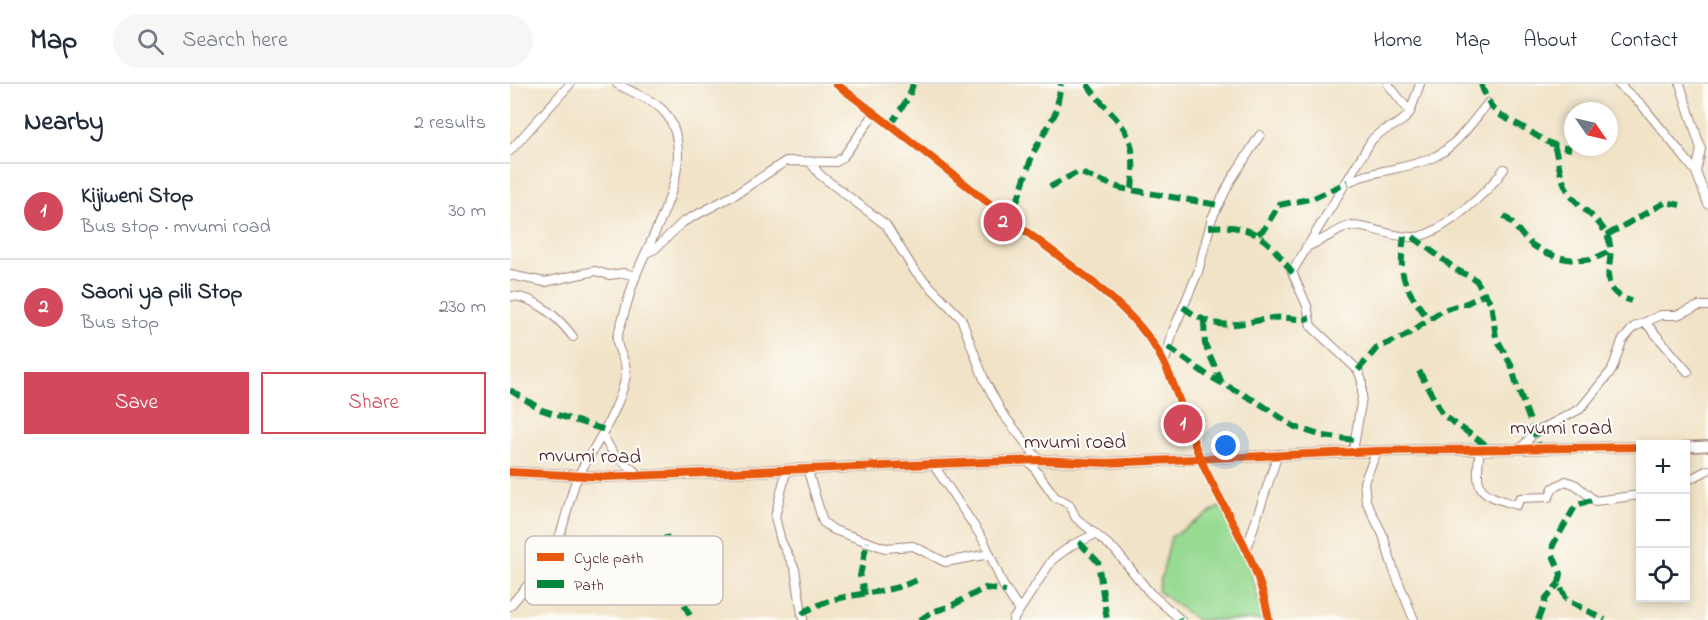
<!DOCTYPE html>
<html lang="en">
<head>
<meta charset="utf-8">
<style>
	body { margin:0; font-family:"Indie Flower",sans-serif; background:#f6f6f7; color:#1f2937 }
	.controls { position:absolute; right:18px; bottom:18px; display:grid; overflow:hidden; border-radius:0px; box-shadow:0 3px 9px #0003 }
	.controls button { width:54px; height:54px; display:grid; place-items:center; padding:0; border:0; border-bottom:2px solid #e0e1e3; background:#fff; color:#1f2937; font:30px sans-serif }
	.compass { position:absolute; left:1054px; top:18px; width:54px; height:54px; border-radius:50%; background:#fff; box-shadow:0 3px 9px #0003; rotate:124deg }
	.you { position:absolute; left:716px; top:362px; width:21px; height:21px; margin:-15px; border:4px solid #fff; border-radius:50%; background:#1a73e8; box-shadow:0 0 0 9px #1a73e833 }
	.badge { display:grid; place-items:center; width:39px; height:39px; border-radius:50%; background:#d1495b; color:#fff; font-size:20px; font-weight:700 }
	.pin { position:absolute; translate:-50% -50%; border:3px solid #fff; box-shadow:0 2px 6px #0006 }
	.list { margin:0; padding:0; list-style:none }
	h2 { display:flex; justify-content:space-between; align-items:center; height:78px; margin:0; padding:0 24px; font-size:26px }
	h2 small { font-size:20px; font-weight:400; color:#747a83 }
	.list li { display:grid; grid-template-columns:39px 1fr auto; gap:18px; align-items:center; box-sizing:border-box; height:96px; padding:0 24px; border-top:2px solid #e0e1e3 }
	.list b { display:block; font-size:22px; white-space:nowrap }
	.list p { margin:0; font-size:20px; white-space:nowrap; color:#747a83 }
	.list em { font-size:20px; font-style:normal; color:#747a83 }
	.actions { display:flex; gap:12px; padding:18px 24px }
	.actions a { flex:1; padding:14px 0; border:2px solid #d1495b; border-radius:0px; text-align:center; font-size:21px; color:#d1495b }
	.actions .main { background:#d1495b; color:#fff }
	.icon { flex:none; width:33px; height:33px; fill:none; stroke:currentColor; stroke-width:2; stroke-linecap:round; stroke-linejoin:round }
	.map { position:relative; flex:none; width:1198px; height:536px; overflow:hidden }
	header { display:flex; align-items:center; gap:36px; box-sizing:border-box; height:84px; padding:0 30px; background:#fff; border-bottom:2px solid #e0e1e3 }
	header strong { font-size:28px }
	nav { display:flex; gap:33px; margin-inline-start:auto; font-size:21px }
	.search { width:420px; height:54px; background:#f6f6f7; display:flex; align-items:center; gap:15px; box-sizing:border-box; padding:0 21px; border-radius:33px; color:#747a83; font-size:22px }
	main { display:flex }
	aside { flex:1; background:#fff }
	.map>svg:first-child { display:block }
	.green { fill:#97da92; stroke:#707c5e; stroke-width:1.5 }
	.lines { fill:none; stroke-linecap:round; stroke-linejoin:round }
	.minor-casing { stroke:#9e8179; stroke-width:10 }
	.tertiary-casing { stroke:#9e8179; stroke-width:12 }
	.minor { stroke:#fff; stroke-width:8 }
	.tertiary { stroke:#fff; stroke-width:9 }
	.quiet { stroke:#00873e; stroke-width:6; stroke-dasharray:12 6; stroke-linecap:butt }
	.cycleway-casing { stroke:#fdfcf7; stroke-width:11 }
	.cycleway { stroke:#e8590c; stroke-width:8 }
	.labels { text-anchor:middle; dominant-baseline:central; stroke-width:4.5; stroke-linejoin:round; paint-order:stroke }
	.street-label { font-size:21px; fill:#4a1f2b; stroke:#fdfcf7 }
	.key { fill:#fdfcf7; stroke:#c7baba; stroke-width:1.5 }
	.key-label { font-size:16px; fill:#4a1f2b }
</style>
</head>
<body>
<header>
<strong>Map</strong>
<div class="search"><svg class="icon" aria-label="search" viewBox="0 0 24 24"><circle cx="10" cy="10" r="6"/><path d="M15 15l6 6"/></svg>Search here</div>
<nav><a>Home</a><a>Map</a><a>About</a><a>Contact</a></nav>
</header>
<main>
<aside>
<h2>Nearby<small>2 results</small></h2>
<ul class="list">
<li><span class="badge">1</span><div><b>Kijiweni Stop</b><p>Bus stop · mvumi road</p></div><em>30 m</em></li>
<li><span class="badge">2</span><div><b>Saoni ya pili Stop</b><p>Bus stop</p></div><em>230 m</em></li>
</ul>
<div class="actions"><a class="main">Save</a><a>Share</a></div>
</aside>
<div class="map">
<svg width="1198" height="536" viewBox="0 0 1198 536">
	<rect width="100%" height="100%" fill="#fdfcf7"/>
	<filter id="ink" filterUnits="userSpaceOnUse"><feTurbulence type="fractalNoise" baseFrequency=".0167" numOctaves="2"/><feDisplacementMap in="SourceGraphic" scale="12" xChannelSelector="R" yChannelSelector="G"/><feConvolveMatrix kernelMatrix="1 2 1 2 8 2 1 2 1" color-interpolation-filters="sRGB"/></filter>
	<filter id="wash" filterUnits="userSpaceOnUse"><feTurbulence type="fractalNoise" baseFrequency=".008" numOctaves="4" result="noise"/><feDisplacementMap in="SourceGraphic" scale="24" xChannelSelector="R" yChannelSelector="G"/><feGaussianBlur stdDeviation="1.35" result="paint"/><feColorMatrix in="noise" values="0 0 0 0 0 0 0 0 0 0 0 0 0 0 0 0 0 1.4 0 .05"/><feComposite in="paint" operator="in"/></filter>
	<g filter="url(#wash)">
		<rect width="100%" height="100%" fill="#f1e3c7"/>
		<path class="green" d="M 711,422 L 735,463 L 754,536 L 687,536 L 648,507 L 661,453 Z"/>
	</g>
	<g filter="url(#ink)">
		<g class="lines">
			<defs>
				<path id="minor" d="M 326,0 C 383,42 438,87 494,131 C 537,164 603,208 636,250 C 667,289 674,343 696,387 C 721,438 749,478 759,536
					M 1108,0 L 1131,20 L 1175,74 L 1186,88 L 1198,120
					M 1170,0 L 1191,65 L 1186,88
					M 900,28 L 910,0
					M 0,67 L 60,0
					M 300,78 L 310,91 L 376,141 L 404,186 L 451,234 L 474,295 L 492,329 L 529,376
					M 838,98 C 865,85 895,86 922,74 C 945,64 963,37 978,19
					M 796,163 C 807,160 835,141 841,142 C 862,142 883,154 904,153 C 932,151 979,107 994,85
					M 136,169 L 145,165 L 173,138 L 226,110 L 276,77 L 326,78 L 333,73 L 365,29
					M 0,191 L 35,198 L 85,187 L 99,191 L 114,189 L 126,192
					M 0,212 C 25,212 49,234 63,253
					M 1135,238 L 1178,288
					M 654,281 L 663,247 L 688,188 L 702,134 L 721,96 L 750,51
					M 92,351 L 104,370 L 130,392
					M 970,364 C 965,407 966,409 1007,421 L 1010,414 L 1039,413 L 1043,404 L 1056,397 L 1066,401 L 1085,417 L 1130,411
					M 1011,364 L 1024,349 L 1070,325 L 1102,286 L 1112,257 L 1124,243 L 1151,231 L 1167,231 L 1189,222 L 1198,222
					M 867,367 L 854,398 L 856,417 L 873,451 L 883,484 L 904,536
					M 843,368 L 852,313 L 852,297 L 848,286 L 801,242 L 797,222 L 782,188 L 861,57 C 872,42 891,44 900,28 L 878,0
					M 519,377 L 545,413 L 559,420 L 566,434 L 605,466 L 640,509 L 671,536
					M 423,380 L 474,457 L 493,501 L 509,526
					M 298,387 L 313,438 L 324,446 L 375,464 L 403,462 L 435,478 L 480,470
					M 276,388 L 265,433 L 271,457 L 285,485 L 293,536
					M 1176,397 L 1198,386
					M 737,463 L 768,370
					M 0,522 C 17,502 37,480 48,456 C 57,435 59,410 69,390 C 86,360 107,330 115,296 C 120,277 105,267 107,253 C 114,232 119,211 126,191 C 143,147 189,78 157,31 C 147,17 121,8 107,0
					M 503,536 L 542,476 L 562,461 L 586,450"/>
				<path id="tertiary" d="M 1176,363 L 1198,362
					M 0,388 L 93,393 L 529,376 L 595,379 L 867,367 L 1130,363"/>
			</defs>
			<use href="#minor" class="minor-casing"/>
			<use href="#tertiary" class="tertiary-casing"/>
			<use href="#minor" class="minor"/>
			<use href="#tertiary" class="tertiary"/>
			<path class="quiet" d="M 577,0 C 611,47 628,39 622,106
				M 971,0 C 983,35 992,30 1019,47 C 1037,58 1039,61 1061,65
				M 380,41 L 399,13 L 403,0
				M 1044,61 C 1050,80 1049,96 1062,113 C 1073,126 1089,135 1097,151 C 1110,177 1080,204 1121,217
				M 540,103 L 568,88 L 610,104 L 708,121
				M 994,132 C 1005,140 1011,152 1021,160 C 1043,176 1080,184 1101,165
				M 501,136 L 523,69 L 546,28 L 551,0
				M 699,143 C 744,140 758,154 783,190
				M 748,150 L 754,145 L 769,121 L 804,114 L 838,98
				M 1097,151 L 1156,118 L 1170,121
				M 894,152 C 888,197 894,200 918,235
				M 903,153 L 947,186 L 966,196 L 981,219 L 986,253 L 1002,283 L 1006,299 L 1030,364
				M 673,223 C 707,249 724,240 763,234 C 776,232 787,237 800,234
				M 694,237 L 695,260 L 712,299
				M 658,263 L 697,291 L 749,319 L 785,343 L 813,352 L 845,356
				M 848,286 L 867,264 L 895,252 L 933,226 L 957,219 L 975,210
				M 909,287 L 933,331 L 980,364
				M 0,306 L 32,326 L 95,346
				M 1081,416 L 1066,421 L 1043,461 L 1042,469 L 1051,490 L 1049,499 L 1056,515 L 1095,536
				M 156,451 L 172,515 L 182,536
				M 569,458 L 588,478 L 597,536
				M 355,511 L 350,492 L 357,458
				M 292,530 C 326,506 369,514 407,496
				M 669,534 L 670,536
				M 410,536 L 422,528 L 441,522 L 475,504 L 496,507
				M 1028,536 L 1036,514 L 1049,499"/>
			<defs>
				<path id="cycleway" d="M 326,0 C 383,42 438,87 494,131 C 537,164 603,208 636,250 C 667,289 674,343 696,387 C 721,438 749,478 759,536
					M 0,388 L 93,393 L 529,376 L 595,379 L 867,367 L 1130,363"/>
			</defs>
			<use href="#cycleway" class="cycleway-casing"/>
			<use href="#cycleway" class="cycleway"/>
		</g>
	</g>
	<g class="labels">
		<g class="street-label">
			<text x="1051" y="345">mvumi road</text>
			<text x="565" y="359">mvumi road</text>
			<text transform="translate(80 373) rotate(1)">mvumi road</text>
		</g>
	</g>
	<rect x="15" y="452" width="198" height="69" rx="9" class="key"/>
	<rect x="27" y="469" width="27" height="8" fill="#e8590c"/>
	<rect x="27" y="496" width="27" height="8" fill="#00873e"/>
	<g class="key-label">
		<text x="64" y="479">Cycle path</text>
		<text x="64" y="506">Path</text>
	</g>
</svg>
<div class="controls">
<button>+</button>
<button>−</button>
<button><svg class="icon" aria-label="locate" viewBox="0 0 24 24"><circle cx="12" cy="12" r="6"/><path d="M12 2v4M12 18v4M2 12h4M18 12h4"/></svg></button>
</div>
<svg class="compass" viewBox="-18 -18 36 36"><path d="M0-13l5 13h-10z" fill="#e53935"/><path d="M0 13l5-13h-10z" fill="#747a83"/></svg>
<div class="you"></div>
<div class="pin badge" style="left:673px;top:340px">1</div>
<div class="pin badge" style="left:493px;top:138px">2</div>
</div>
</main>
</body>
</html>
